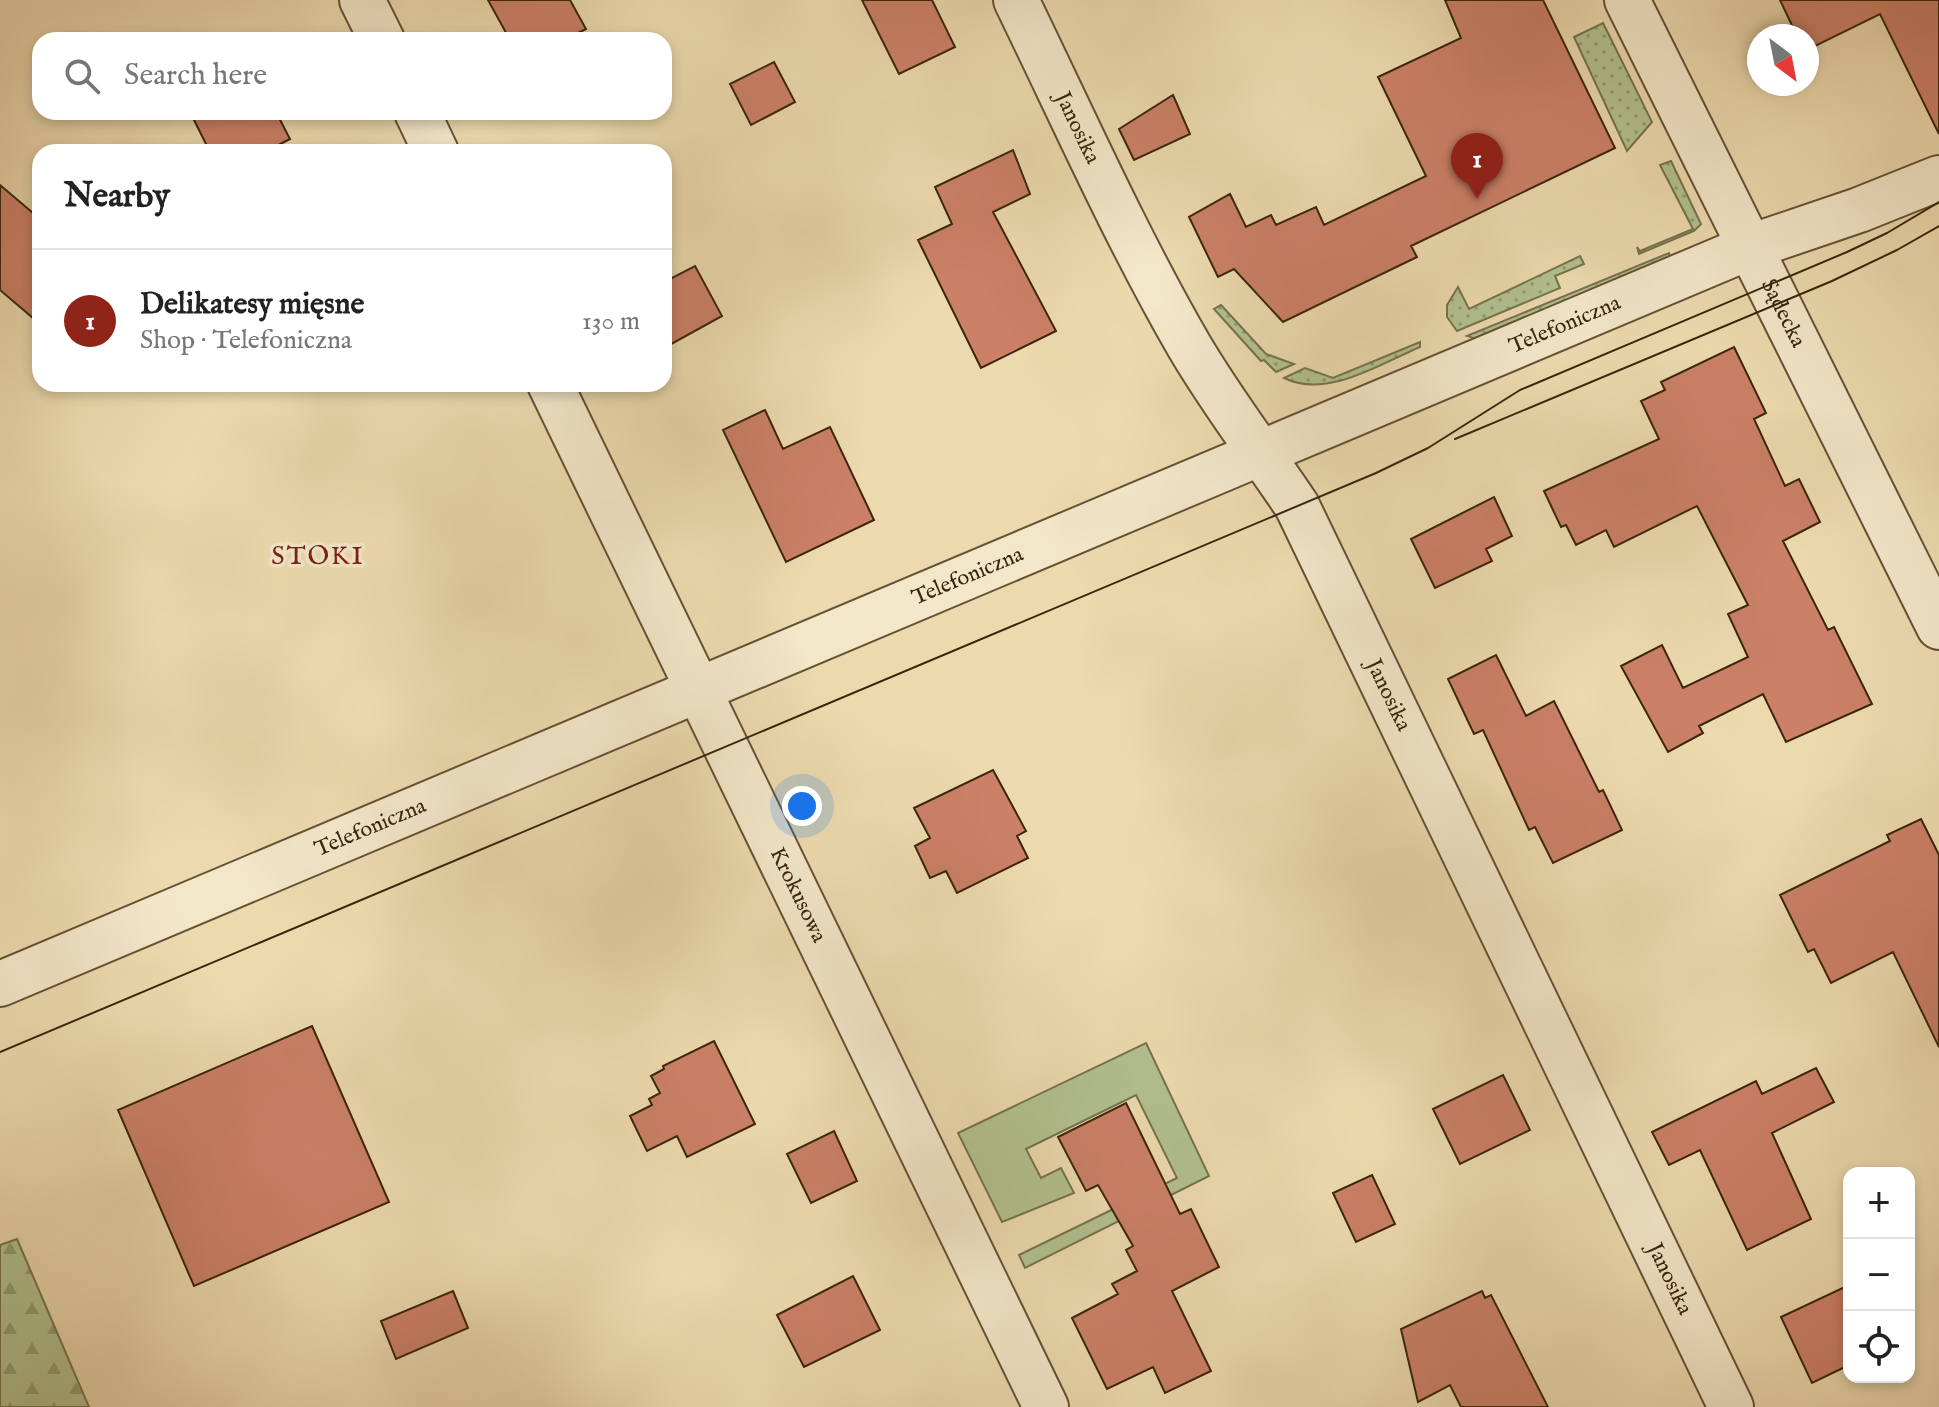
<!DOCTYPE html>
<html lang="en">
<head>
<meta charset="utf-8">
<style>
	body { margin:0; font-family:"IM FELL English",serif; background:#f6f6f6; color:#222 }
	.controls { position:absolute; right:24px; bottom:24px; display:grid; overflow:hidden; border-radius:16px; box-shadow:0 4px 12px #0003 }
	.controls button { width:72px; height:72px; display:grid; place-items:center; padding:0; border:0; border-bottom:2px solid #e0e0e0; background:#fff; color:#222; font:40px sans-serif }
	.compass { position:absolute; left:1747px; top:24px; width:72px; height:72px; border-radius:50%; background:#fff; box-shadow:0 4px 12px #0003; rotate:148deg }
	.you { position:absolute; left:802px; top:806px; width:28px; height:28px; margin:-20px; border:6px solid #fff; border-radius:50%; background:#1a73e8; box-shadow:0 0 0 12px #1a73e833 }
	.badge { display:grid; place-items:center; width:52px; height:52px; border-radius:50%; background:#8f2418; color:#fff; font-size:26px; font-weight:700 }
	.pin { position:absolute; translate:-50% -66px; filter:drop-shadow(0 2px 4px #0008) }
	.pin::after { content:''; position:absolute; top:42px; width:28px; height:24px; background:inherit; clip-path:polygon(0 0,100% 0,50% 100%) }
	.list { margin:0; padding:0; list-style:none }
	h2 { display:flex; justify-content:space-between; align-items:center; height:104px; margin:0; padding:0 32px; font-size:34px }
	h2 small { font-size:26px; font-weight:400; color:#767676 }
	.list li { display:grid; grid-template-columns:52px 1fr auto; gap:24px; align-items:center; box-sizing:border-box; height:144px; padding:0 32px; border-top:2px solid #e0e0e0 }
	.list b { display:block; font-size:30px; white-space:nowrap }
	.list p { margin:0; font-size:26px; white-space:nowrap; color:#767676 }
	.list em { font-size:26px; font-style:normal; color:#767676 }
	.icon { flex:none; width:44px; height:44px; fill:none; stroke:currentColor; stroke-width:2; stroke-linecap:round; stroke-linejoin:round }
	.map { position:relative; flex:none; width:1939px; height:1407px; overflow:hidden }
	.search { position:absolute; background:#fff; box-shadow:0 4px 12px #0003; left:32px; top:32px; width:640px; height:88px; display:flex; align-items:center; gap:20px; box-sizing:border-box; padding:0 28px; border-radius:24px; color:#767676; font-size:30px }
	.panel { position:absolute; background:#fff; box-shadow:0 4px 12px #0003; left:32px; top:144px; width:640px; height:248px; border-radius:24px }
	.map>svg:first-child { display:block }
	.grass { fill:url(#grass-dots); stroke:#76734e; stroke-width:2 }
	.forest { fill:url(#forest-firs); stroke:#76734e; stroke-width:2 }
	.green { fill:#b2c18f; stroke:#76734e; stroke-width:2 }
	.building { fill:#cb8067; stroke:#3a250d; stroke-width:2 }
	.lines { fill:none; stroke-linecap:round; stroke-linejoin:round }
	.minor-casing { stroke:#665235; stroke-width:48 }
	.minor { stroke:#f3e7ca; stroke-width:44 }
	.tram { stroke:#3a250d; stroke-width:2 }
	.labels { text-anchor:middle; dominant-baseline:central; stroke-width:7; stroke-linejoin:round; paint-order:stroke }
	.street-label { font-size:22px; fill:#3a250d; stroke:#f3e7ca }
	.quarter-label { font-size:26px; letter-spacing:2px; fill:#7a1f14; stroke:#f3e7ca }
</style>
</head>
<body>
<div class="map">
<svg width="1939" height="1407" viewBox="0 0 1939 1407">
	<defs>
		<pattern id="grass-dots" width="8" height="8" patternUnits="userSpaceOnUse" patternTransform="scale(2)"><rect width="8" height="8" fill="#b2c18f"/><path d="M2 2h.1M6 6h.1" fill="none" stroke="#929d73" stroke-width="1.8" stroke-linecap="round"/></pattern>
		<pattern id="forest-firs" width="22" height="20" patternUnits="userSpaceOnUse" patternTransform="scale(2)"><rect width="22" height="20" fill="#b2c18f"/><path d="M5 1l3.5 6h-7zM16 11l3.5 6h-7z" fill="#929d73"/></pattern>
	</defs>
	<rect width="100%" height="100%" fill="#ecdaae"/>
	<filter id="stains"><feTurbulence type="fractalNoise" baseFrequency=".0025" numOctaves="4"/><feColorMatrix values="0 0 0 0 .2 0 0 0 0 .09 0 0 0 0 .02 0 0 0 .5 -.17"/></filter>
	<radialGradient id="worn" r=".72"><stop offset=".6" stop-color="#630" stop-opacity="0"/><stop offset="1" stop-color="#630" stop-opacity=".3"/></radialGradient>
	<path class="grass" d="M 1603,23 L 1652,122 L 1627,151 L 1574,37 Z
		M 1671,161 L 1701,224 L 1694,231 L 1639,254 L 1637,247 L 1640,251 L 1693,229 L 1660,165 Z
		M 1669,253 L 1670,257 L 1476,339 L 1467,336 Z
		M 1580,256 L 1584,264 L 1555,276 L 1560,288 L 1457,331 L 1447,317 L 1447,305 L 1458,287 L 1469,309 Z
		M 1221,305 L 1266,354 L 1294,364 L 1276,372 L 1264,360 L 1261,361 L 1214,309 Z
		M 1420,342 L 1420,347 C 1380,364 1327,399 1284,378 L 1305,368 L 1333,378 Z"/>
	<path class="forest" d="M 17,1239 L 89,1407 L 0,1407 L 0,1245 Z"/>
	<path class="green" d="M 1146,1043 L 1209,1176 L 1025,1268 L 1019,1255 L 1177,1178 L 1136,1095 L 1026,1149 L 1041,1178 L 1061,1168 L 1074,1193 L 1002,1222 L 958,1133 Z"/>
	<path class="building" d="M 488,0 L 570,0 L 586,29 L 564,40 L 510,40 Z
		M 862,0 L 932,0 L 955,47 L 899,74 Z
		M 1445,0 L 1543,0 L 1615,148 L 1411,246 L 1417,257 L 1283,322 L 1234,269 L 1218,277 L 1189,217 L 1230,194 L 1246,227 L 1271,215 L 1276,225 L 1316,207 L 1324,225 L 1426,176 L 1378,77 L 1461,38 Z
		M 1780,0 L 1939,0 L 1939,134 L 1880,14 L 1807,50 L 1807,36 L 1797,36 Z
		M 774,62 L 795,102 L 751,125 L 730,84 Z
		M 1173,95 L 1190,134 L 1134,160 L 1119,129 Z
		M 190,112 L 276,112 L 290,139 L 265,152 L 210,152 Z
		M 1013,150 L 1030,194 L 993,212 L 1056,331 L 981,368 L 918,240 L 952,224 L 935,187 Z
		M 0,185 L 40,219 L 40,324 L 0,290 Z
		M 695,266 L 722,316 L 664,348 L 664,282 Z
		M 1734,347 L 1766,413 L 1754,419 L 1785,486 L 1799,479 L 1820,522 L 1783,541 L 1828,630 L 1834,627 L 1872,704 L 1786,742 L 1763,694 L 1699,726 L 1703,733 L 1668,752 L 1621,666 L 1662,645 L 1683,688 L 1748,657 L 1728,614 L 1748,605 L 1697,506 L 1614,547 L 1606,530 L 1576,545 L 1566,525 L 1561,527 L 1544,491 L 1659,439 L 1641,401 L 1665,390 L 1661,382 Z
		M 765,410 L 783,449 L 830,427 L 874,520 L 786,562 L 723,430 Z
		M 1494,497 L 1512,536 L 1486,549 L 1492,561 L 1435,588 L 1411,539 Z
		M 1496,655 L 1526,716 L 1554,701 L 1599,792 L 1603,790 L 1622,830 L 1553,863 L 1535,827 L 1529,830 L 1483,730 L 1474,734 L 1448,679 Z
		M 993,770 L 1026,831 L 1017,836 L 1028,858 L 957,893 L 946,871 L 930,878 L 915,846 L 930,838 L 914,808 Z
		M 1921,819 L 1939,855 L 1939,1047 L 1893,952 L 1831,983 L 1814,949 L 1808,952 L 1780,895 L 1890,841 L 1887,835 Z
		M 312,1026 L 389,1202 L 194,1286 L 118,1110 Z
		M 714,1041 L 755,1124 L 687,1157 L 677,1136 L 647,1151 L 630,1116 L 652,1105 L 649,1099 L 660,1093 L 651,1076 L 664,1069 L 663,1066 Z
		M 1816,1068 L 1834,1102 L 1772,1133 L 1811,1219 L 1747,1250 L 1700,1150 L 1669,1165 L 1652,1132 L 1756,1081 L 1762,1094 Z
		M 1503,1075 L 1530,1130 L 1460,1164 L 1433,1109 Z
		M 1126,1103 L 1180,1214 L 1191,1209 L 1219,1267 L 1172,1291 L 1211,1371 L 1165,1393 L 1153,1367 L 1107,1389 L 1072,1318 L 1118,1294 L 1112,1284 L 1137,1271 L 1126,1250 L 1133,1246 L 1098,1185 L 1086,1191 L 1058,1137 Z
		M 834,1131 L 857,1181 L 811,1203 L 787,1154 Z
		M 1372,1175 L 1395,1224 L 1356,1242 L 1333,1193 Z
		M 853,1276 L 880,1330 L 804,1367 L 777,1315 Z
		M 1849,1285 L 1849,1365 L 1812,1383 L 1781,1317 Z
		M 453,1291 L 468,1328 L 396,1359 L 381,1321 Z
		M 1482,1291 L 1485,1298 L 1491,1295 L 1548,1407 L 1461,1407 L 1450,1385 L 1418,1402 L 1401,1329 Z"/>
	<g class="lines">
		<defs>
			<g id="minor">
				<path d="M 362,0 L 382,40"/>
				<path id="s1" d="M 1016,0 C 1072,115 1124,233 1188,344 C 1221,401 1261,452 1297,506 L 1731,1407"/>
				<path id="s2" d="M 1627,0 L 1939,627"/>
				<path d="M 417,112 L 436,152"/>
				<path id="s3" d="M 550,384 L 1046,1407"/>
				<path id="s4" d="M 0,984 L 1750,247 L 1859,210 L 1939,178"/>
			</g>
		</defs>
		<use href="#minor" class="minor-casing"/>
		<use href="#minor" class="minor"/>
		<path class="tram" d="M 1455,439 L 1832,281 L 1897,250 L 1939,226
			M 0,1052 L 1376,473 L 1428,448 L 1520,390 L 1847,252 L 1887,233 L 1939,202"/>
	</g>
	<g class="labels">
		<g class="street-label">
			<text stroke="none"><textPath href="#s1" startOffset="142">Janosika</textPath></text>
			<text stroke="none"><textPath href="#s2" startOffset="350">Sądecka</textPath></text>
			<text stroke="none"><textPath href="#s4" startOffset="1698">Telefoniczna</textPath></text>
			<text stroke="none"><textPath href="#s4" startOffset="1050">Telefoniczna</textPath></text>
			<text stroke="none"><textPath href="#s1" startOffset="790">Janosika</textPath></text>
			<text stroke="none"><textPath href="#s4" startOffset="402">Telefoniczna</textPath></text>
			<text stroke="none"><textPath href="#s3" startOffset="568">Krokusowa</textPath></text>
			<text stroke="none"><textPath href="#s1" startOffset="1438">Janosika</textPath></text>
		</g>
		<g class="quarter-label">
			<text x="318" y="556">STOKI</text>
		</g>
	</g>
	<rect width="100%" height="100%" filter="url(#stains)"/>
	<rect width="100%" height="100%" fill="url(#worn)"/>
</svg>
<div class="controls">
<button>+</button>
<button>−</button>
<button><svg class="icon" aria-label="locate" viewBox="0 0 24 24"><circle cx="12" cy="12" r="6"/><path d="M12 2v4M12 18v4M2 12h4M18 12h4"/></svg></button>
</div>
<svg class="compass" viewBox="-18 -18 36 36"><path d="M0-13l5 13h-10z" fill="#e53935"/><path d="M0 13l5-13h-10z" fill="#767676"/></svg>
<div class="you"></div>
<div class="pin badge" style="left:1477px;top:199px">1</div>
<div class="search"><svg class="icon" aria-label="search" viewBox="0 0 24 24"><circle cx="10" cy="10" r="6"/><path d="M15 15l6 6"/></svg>Search here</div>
<section class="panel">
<h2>Nearby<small></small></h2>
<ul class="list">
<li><span class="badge">1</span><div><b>Delikatesy mięsne</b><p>Shop · Telefoniczna</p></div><em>130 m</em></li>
</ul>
</section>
</div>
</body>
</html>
